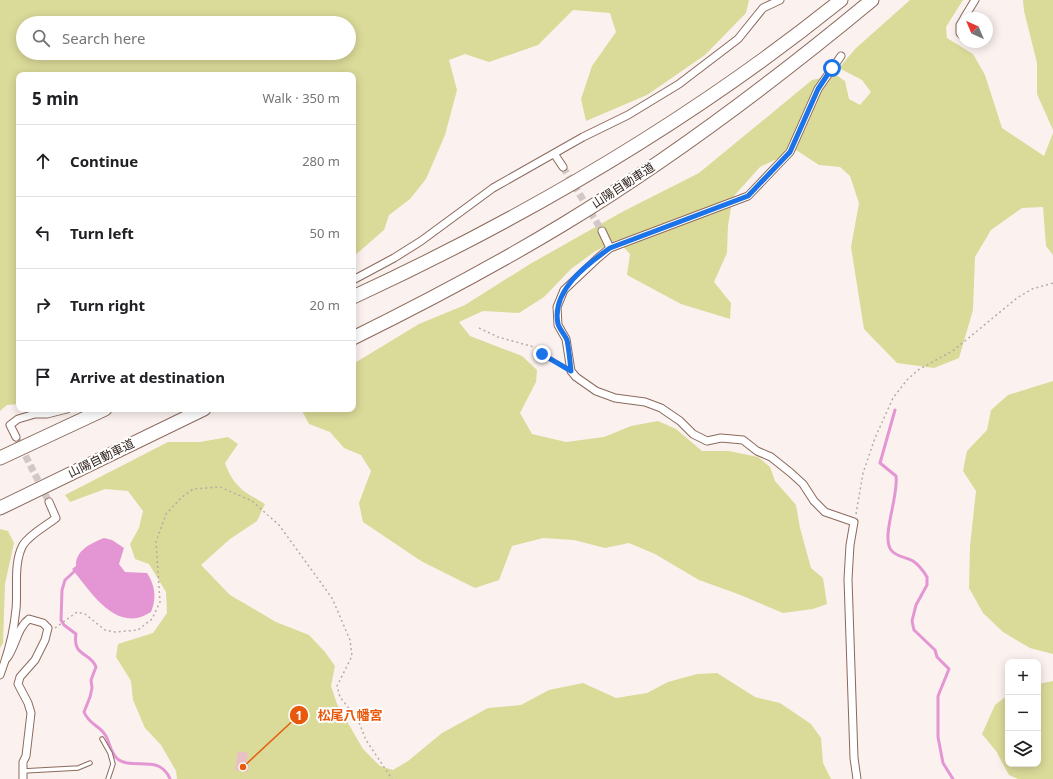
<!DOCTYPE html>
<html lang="en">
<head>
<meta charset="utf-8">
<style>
	body { margin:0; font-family:"Noto Sans","Noto Sans JP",sans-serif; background:#f2f2f2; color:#202124 }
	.controls { position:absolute; right:12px; bottom:12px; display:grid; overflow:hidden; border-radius:8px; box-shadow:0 2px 10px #0003 }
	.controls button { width:36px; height:36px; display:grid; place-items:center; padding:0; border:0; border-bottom:1px solid #e0e0e0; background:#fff; color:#202124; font:20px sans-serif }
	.compass { position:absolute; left:957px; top:12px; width:36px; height:36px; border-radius:50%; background:#fff; box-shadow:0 2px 10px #0003; rotate:316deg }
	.stop { position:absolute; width:12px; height:12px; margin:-9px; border:3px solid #1a73e8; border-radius:50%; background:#fff }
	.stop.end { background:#1a73e8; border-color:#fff; box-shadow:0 1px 4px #0008 }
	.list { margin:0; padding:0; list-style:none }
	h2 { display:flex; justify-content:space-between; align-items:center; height:52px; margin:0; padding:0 16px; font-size:17px }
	h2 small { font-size:13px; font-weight:400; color:#757577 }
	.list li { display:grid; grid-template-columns:26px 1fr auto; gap:12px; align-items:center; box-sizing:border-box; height:72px; padding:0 16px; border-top:1px solid #e0e0e0 }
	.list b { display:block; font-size:15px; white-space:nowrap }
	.list em { font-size:13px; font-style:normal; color:#757577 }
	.icon { flex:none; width:22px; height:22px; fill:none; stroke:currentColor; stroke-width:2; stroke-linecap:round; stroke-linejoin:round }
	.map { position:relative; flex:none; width:1053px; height:779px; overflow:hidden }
	.search { position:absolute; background:#fff; box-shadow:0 2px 10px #0003; left:16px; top:16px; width:340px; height:44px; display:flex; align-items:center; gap:10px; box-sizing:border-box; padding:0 14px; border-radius:22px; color:#757577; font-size:15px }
	.panel { position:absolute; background:#fff; box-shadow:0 2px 10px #0003; left:16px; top:72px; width:340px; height:340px; border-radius:8px }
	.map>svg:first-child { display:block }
	.green { fill:#dada99; fill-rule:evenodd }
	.water { fill:#e496d4 }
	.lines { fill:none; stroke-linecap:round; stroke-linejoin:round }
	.stream { stroke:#e496d4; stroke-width:3 }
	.building { fill:#eac0c7 }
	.street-tunnel { stroke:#d2c8c5; stroke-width:7; stroke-dasharray:7 3.5; stroke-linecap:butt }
	.lane-casing { stroke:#8c695c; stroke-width:5.5 }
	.street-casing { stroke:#8c695c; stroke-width:9 }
	.highway-casing { stroke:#8c695c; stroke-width:15 }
	.path { stroke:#b6aba7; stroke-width:1.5; stroke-dasharray:2 3; stroke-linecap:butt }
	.lane { stroke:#fff; stroke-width:3.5 }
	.street { stroke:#fff; stroke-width:7 }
	.highway { stroke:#fff; stroke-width:13 }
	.route { stroke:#1a73e8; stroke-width:5 }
	.labels { text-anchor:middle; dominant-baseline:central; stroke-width:4; stroke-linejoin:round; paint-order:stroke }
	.street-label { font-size:12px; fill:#2f211c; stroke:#fff }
	.leader { fill:none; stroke:#e8590c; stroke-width:1.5 }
	.callout-dot { fill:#e8590c; stroke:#fff; stroke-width:1.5 }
	.mark-label { font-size:12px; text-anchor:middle; font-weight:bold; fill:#fff }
	.callout-label { font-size:13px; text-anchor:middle; font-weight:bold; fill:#e8590c; stroke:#fff; stroke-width:4; stroke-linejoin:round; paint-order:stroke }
</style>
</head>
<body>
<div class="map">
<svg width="1053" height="779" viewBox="0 0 1053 779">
	<rect width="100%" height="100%" fill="#fbf2ef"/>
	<path class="green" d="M 0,0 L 749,0 L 746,13 L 705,55 L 647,95 L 586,121 L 581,99 L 592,66 L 616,32 L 610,13 L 573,10 L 538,45 L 489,62 L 465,54 L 449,60 L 457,90 L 445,135 L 426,179 L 410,199 L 389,215 L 384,230 L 353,257 L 353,75 L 19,75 L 19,404 L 7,405 L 0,411 ZM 23,23 L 349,23 L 349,53 L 23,53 Z
		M 910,0 L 963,0 L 946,27 L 947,38 L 973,54 L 985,75 L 1002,128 L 1044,156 L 1053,133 L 1053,255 L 1046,246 L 1043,207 L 1022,208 L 991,230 L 975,257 L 973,310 L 959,358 L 934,368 L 897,363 L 864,329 L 851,247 L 859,203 L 850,176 L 840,167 L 819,165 L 796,150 L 760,167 L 733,197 L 728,225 L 727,253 L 714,282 L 731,303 L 730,319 L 681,304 L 627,275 L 630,254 L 617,240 L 594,252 L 571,269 L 544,297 L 519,313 L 483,311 L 459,322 L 470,336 L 522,356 L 537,370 L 536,382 L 520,413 L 532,434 L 566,442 L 604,437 L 631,426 L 658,421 L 676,429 L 702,451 L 729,451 L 758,457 L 770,467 L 775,481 L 796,505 L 800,528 L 811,568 L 823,578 L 827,604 L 813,609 L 783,613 L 738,594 L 699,580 L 655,554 L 629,543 L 605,548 L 574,540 L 543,538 L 512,546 L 499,580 L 475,588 L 421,561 L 363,522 L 359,503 L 371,471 L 361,455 L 344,448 L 330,432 L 309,424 L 301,409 L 353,409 L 353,364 L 419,324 L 465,305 L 530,264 L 622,212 L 699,173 L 812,80 L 836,75 L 845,81 L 849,99 L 860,105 L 871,92 L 862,80 L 839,68 L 855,49 Z
		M 1023,0 L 1053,0 L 1053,130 L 1037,94 L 1037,63 L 1024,11 Z
		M 1053,381 L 1053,654 L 1030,648 L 1003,632 L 983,613 L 969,588 L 970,546 L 976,491 L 963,471 L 967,451 L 987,430 L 991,410 L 1008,395 Z
		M 228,437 L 238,444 L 225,463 C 233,486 244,492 265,504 L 257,521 L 230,539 L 201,565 L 230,595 L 276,622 L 309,635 L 325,652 L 335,666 L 331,686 L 337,704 L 363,749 L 380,766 L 393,770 L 408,761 L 442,733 L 488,708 L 521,705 L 549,690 L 583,683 L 616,698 L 647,693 L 668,682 L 697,674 L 717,673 L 755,697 L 780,703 L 811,724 L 821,738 L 823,763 L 831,779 L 177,779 L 176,771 L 161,745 L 145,728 L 133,700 L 131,681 L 116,657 L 118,644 L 153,633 L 167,613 L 166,592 L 149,564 L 135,559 L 130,544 L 139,528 L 143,511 L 128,491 L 105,489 L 70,502 L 65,495 L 168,442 L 200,442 Z
		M 0,529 L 8,531 L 14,543 L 5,584 L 3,643 L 0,648 Z
		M 1053,681 L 1053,779 L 1018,779 L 1009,775 L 996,751 L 982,734 L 995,705 L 1008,695 L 1008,764 L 1038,764 L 1038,684 Z"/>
	<path class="water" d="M 104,538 L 112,540 L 124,548 L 119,564 L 125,572 L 147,573 C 155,585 157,598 151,612 C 147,614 142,617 137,618 C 109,623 88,588 72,569 L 76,566 C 75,551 91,543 104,538 Z"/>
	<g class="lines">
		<path class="stream" d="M 895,410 L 880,463 L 896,476 C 899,496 881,536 891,550 C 896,557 906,557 913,561 C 919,565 924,572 927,577 L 927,585 L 916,605 L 912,621 L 914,630 L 935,650 L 937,657 L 949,669 L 938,696 L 938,737 L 943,763 L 953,779
			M 77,569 L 65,580 L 62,590 L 61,620 L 64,625 L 76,634 C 72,657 91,652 96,667 L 91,680 L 92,688 L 90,697 L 84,712 C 90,726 99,724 106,736 C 110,744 111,755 119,760 C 134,770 160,754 170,779"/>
	</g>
	<path class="building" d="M 238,751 L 248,753 L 246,764 L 249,765 L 248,772 L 235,770 Z"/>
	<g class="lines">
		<path class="street-tunnel" d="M 563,167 L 602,231
			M 16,437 L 49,502"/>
		<defs>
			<path id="lane" d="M 102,739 L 110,753 L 113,764 L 108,779
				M 23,771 L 78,768 L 90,763"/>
			<path id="street" d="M 964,18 L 975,0
				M 963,20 L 960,25 L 960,33 L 963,36
				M 841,56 L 818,89 L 790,152 L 748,196 L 610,248 L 598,258 L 564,290 L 557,307 L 558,325 L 566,339 L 571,371 L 576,377 L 596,391 L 615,398 L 645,402 L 661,408 L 680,421 L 693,434 L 707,441 L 721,438 L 743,440 L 757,451 L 771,457 L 791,473 L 803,484 L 814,501 L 825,512 L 854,522 L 850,545 L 848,579 L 854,758 L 857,779
				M 555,155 L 563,167
				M 602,231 L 610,248
				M 353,280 L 394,258 L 421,241 L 493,188 L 583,137 L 628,115 L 679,84 L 738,39 L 763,8 L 780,0
				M 16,437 L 10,425 L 18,419 L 35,414 L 47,414 L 67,409
				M 7,658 C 16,646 17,628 29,619 L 43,623 L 48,628 L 45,640 L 35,660 L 20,677 L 18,684 L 28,703 L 31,713 L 26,756 L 23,762 L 23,779
				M 0,675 C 8,654 14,632 16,609 C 18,590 13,563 23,545 C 30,534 46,526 56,518 L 49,502"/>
			<path id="highway" d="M 353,297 C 526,217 692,120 841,0
				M 353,338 C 424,303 494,266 562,225 C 671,159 773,82 872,0
				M 0,458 L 105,409
				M 0,508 L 204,409"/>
		</defs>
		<use href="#lane" class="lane-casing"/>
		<use href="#street" class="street-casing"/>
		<use href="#highway" class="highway-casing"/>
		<path class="path" d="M 479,328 L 498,337 L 534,347 L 561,365
			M 856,514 L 863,473 L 875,438 L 893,398 L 907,380 L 918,370 L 954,350 L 1017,298 L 1032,289 L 1053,283
			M 55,628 L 77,612 L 85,614 L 105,630 L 115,632 L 138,630 L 152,619 L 160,602 L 156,542 L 166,514 L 181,498 L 193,489 L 220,487 L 252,501 L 279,525 L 332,598 L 350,640 L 352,656 L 337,686 L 340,697 L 358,720 L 366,740 L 392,779"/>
		<use href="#lane" class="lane"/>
		<use href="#street" class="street"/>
		<use href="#highway" class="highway"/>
	</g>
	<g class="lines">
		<path class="route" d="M 542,354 L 571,371 C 570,361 569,350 567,340 C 565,335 560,330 558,324 C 551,291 586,265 610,248 L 748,196 L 790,152 L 818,89 L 832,68"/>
	</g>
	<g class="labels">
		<g class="street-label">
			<text transform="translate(623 185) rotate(-33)">山陽自動車道</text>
			<text transform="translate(101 458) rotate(-26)">山陽自動車道</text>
		</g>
	</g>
	<path class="leader" d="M243 767L299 715"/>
	<g class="callout-dot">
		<circle cx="243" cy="767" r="4"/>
		<circle cx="299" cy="715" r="10"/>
	</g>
	<g class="mark-label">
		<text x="299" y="720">1</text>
	</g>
	<g class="callout-label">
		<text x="350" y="720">松尾八幡宮</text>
	</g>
</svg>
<div class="controls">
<button>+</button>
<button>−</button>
<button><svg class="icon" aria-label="layers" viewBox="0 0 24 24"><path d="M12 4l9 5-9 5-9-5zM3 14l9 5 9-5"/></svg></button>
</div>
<svg class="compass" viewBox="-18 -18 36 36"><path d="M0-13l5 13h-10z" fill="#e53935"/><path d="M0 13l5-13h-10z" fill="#757577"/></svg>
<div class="stop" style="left:832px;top:68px"></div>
<div class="stop end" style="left:542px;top:354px"></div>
<div class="search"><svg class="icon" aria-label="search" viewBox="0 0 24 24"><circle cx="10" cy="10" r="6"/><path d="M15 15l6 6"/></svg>Search here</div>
<section class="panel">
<h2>5 min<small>Walk · 350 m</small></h2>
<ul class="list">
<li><svg class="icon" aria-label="ahead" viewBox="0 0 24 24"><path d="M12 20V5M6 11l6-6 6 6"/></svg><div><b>Continue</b></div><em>280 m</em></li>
<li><svg class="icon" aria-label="left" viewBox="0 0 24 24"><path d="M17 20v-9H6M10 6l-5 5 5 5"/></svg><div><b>Turn left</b></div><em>50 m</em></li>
<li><svg class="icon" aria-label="right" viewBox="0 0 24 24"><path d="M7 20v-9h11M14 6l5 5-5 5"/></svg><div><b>Turn right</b></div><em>20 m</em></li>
<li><svg class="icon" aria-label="arrive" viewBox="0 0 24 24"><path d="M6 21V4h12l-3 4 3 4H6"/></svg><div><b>Arrive at destination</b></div></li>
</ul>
</section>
</div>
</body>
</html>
